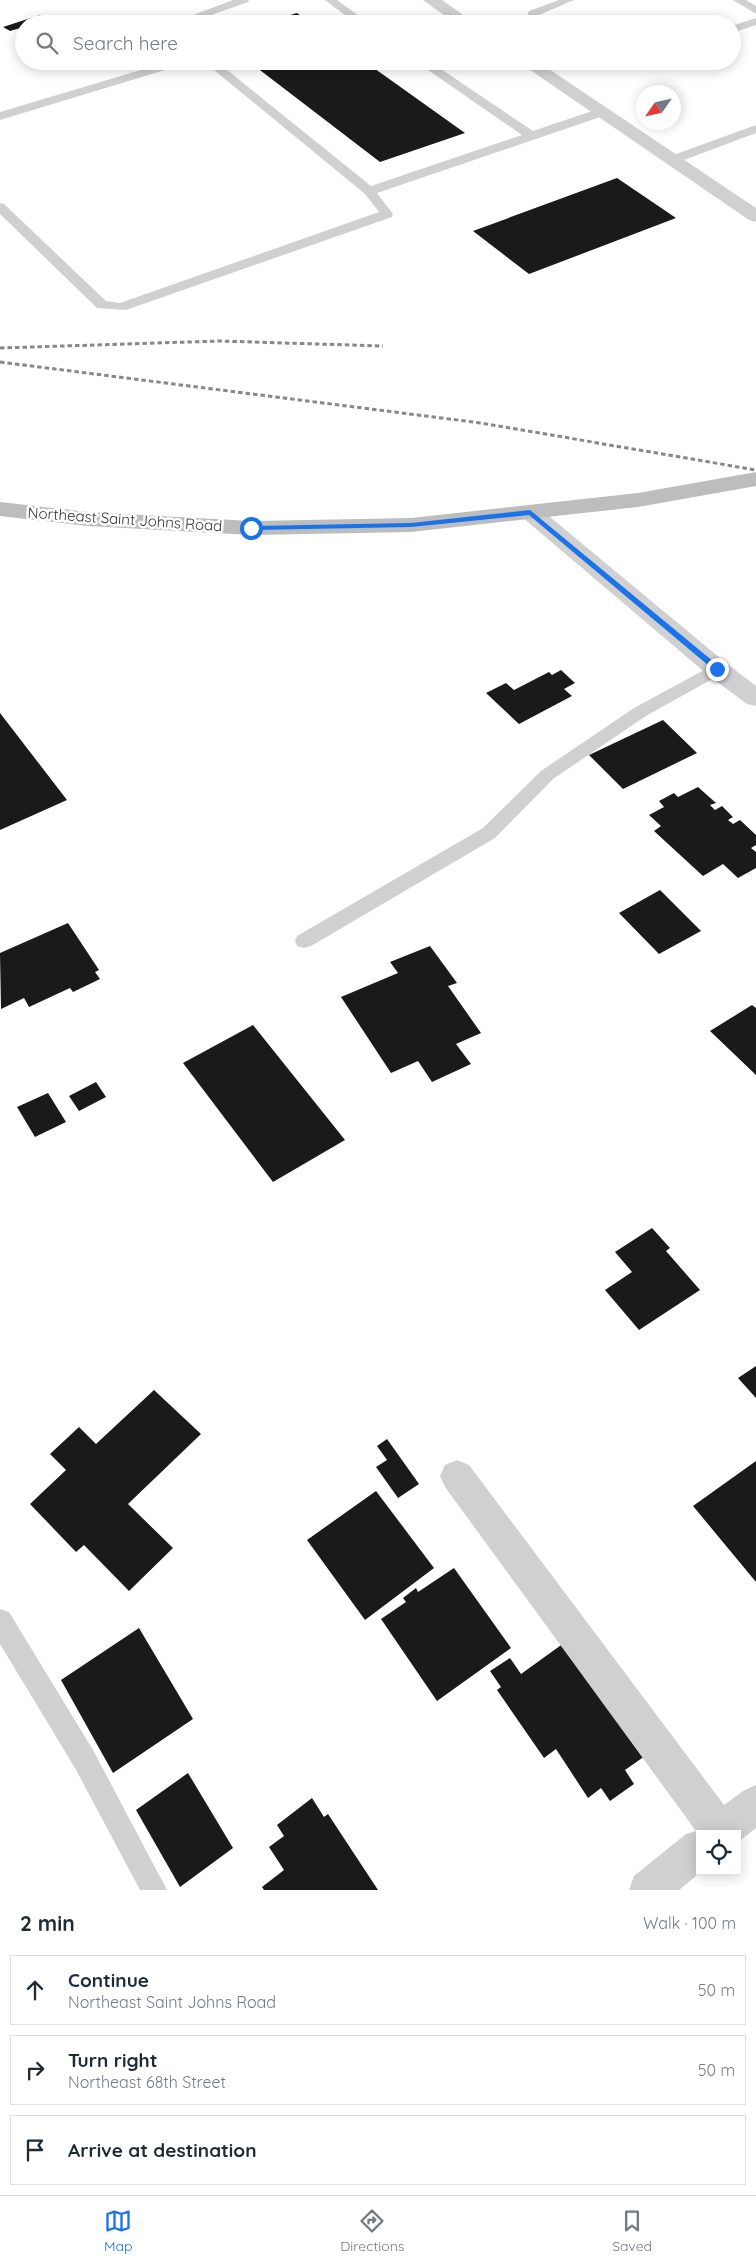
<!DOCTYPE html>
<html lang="en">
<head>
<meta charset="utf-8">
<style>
	body { margin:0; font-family:Quicksand,sans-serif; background:#f2f2f3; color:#1f2937 }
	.controls { position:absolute; right:15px; bottom:15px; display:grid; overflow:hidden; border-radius:0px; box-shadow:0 2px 12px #0003 }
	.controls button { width:45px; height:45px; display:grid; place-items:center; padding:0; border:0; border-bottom:1px solid #e0e1e3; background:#fff; color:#1f2937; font:25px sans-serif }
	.compass { position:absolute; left:636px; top:85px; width:45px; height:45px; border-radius:50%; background:#fff; box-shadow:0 2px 12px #0003; rotate:236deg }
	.stop { position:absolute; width:15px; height:15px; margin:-11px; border:4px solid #1a73e8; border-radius:50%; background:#fff }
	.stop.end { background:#1a73e8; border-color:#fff; box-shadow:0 1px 5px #0008 }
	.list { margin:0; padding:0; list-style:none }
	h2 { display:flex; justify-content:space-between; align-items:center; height:65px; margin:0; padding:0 20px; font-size:21px }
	h2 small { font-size:16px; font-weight:400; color:#747a83 }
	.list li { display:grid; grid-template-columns:32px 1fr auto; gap:15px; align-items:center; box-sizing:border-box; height:70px; margin:0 10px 10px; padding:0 10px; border:1px solid #e0e1e3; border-radius:0px }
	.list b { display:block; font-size:19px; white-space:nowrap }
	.list p { margin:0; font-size:16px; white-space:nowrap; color:#747a83 }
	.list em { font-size:16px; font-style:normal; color:#747a83 }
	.icon { flex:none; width:28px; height:28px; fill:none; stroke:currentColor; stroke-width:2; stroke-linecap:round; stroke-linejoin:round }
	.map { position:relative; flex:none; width:756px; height:1890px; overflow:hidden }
	.search { position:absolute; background:#fff; box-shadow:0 2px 12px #0003; left:15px; right:15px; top:15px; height:55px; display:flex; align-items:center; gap:12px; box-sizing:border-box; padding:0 18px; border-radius:28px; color:#747a83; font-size:19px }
	.sheet { height:305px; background:#fff }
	nav { display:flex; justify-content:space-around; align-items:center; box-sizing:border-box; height:70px; border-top:1px solid #e0e1e3; background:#fff; font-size:14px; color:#747a83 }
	nav a { display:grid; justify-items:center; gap:2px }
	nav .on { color:#1a73e8 }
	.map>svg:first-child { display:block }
	.building { fill:#1a1a1a }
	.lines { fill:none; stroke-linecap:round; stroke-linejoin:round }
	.service { fill:#d0d0d0; fill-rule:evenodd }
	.minor { fill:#d0d0d0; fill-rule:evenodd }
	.tertiary { fill:#d0d0d0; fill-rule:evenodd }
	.secondary { fill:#bdbdbd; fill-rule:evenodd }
	.rail { stroke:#888; stroke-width:3; stroke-dasharray:4.5 3; stroke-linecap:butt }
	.route { fill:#1a73e8 }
	.labels { text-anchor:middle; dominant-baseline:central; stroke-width:5; stroke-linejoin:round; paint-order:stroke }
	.street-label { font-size:15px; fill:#333; stroke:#fff }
</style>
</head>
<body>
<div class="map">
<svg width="756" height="1890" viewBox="0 0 756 1890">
	<rect width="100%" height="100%" fill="#fff"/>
	<path class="building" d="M 297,13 L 312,24 L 263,24 L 263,23 Z
		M 40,15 L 47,19 L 33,24 L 24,24 L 24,27 L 10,31 L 3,27 Z
		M 248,61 L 364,61 L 465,133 L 380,162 Z
		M 617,178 L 676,218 L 529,274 L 473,231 Z
		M 561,670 L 575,683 L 564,689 L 572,696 L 519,724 L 486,693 L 506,683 L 514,690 L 549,672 L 552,675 Z
		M 0,713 L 67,800 L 0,830 Z
		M 663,720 L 697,753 L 623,789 L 589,755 Z
		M 698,787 L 716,803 L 710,805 L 715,810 L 722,806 L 733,817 L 728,820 L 733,824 L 740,820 L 756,835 L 756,845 L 751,848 L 756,852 L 756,868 L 738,878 L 723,864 L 703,876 L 654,831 L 661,826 L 649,815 L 664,807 L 659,801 L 674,793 L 678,797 Z
		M 660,890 L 701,931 L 659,954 L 619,913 Z
		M 68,923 L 99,970 L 95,972 L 100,979 L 73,992 L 70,988 L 29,1007 L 24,998 L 1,1009 L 0,953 Z
		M 430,946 L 457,983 L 448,986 L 481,1033 L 456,1044 L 471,1064 L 432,1082 L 418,1061 L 391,1073 L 341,997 L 398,973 L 390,962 Z
		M 752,1005 L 756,1008 L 756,1075 L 710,1031 Z
		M 253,1025 L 345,1140 L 273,1182 L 183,1063 Z
		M 96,1082 L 106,1097 L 79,1111 L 69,1096 Z
		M 48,1093 L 66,1122 L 35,1137 L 17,1107 Z
		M 652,1228 L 670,1248 L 666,1251 L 700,1290 L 639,1330 L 605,1290 L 632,1272 L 615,1252 Z
		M 756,1366 L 756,1398 L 738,1378 Z
		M 154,1390 L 201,1434 L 128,1504 L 173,1548 L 129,1591 L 84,1545 L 76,1552 L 30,1504 L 66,1470 L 50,1454 L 79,1427 L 96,1444 Z
		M 387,1439 L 419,1484 L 398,1498 L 376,1467 L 387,1460 L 377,1446 Z
		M 756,1461 L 756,1582 L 693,1506 Z
		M 376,1491 L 434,1568 L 365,1620 L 307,1540 Z
		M 454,1568 L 511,1648 L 437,1701 L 381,1619 L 406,1602 L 403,1598 L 416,1588 L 418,1592 Z
		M 139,1628 L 193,1719 L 113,1773 L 61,1680 Z
		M 564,1643 L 645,1756 L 625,1770 L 634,1784 L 610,1801 L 601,1788 L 588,1798 L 556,1749 L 544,1758 L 497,1690 L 501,1687 L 490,1671 L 510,1658 L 521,1674 Z
		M 188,1773 L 233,1848 L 180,1887 L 136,1810 Z
		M 312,1798 L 324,1817 L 328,1814 L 378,1890 L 264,1890 L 262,1887 L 284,1870 L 269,1847 L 284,1836 L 277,1825 Z"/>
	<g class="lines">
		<path class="service" d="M 233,0 L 249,0 L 248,2 L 186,24 L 169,24 Z
			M 325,0 L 337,0 L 370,24 L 357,24 Z
			M 559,0 L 574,0 L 539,15 L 548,24 L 536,24 L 527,16 L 529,11 Z
			M 733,0 L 746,0 L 756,6 L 756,14 Z
			M 756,18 L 756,25 L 732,33 L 732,26 Z
			M 171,61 L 190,61 L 188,63 L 0,120 L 0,112 Z
			M 203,61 L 216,61 L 371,186 L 522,135 L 415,61 L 429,61 L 533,131 L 598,109 L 606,109 L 608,112 L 606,115 L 377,193 L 393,214 L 392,217 L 126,310 L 97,308 L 0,214 L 0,203 L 4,204 L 106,301 L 120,303 L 379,212 L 365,194 Z
			M 598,61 L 648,61 C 636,72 610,73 598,61 Z
			M 756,125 L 756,133 L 676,163 L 668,163 L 666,160 L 668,157 Z
			M 717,663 L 723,665 L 725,669 L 723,673 L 646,716 L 553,779 L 495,838 L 311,946 L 304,948 L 297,946 L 295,941 L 297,936 L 483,828 L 541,771 L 634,708 Z
			M 0,1609 L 9,1612 L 93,1750 L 167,1890 L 140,1890 L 75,1768 L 0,1644 Z"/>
		<path class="minor" d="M 457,1460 L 469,1465 L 724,1805 L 743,1791 L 756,1785 L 756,1828 L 737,1843 L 737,1834 L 700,1834 L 700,1871 L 702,1871 L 679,1890 L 629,1890 L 634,1876 L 686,1834 L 696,1831 L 445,1487 L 440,1476 L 445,1465 Z"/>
		<path class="tertiary" d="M 423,0 L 442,0 L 476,24 L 456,24 Z
			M 517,61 L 537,61 L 756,208 L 756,222 L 749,220 Z
			M 530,505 L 538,507 L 726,663 L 756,686 L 756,706 L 747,704 L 708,675 L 522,517 L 519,512 L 522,507 Z"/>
		<path class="secondary" d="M 756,472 L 756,486 L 638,507 L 411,532 L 251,535 L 88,526 L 0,516 L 0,502 L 88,512 L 251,521 L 411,518 L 638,493 Z"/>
		<path class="rail" d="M 0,348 L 220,341 L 383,346
			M 0,362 L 481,423 L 756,470"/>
	</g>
	<path class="route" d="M 530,510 L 720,667 L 720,671 L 715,671 L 529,515 L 411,527 L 251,530 L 248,528 L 251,526 L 411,523 Z"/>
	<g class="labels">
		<g class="street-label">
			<text transform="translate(125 519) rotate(4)">Northeast Saint Johns Road</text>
		</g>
	</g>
</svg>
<div class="controls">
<button><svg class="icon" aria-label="locate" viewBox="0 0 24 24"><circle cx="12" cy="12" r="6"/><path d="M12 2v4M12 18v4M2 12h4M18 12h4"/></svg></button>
</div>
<svg class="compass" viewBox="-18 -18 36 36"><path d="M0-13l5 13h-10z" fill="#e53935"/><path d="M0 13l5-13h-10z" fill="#747a83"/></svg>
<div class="stop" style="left:251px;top:528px"></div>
<div class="stop end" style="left:717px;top:669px"></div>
<div class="search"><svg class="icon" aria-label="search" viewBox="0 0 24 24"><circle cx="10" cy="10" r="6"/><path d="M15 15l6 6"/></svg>Search here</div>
</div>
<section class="sheet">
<h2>2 min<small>Walk · 100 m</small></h2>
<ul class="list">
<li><svg class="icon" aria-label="ahead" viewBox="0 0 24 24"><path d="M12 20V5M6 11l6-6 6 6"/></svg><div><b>Continue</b><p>Northeast Saint Johns Road</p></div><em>50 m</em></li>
<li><svg class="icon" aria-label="right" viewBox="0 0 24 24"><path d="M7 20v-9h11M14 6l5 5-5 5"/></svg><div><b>Turn right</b><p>Northeast 68th Street</p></div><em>50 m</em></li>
<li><svg class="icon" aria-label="arrive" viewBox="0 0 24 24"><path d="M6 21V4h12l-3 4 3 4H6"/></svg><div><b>Arrive at destination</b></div></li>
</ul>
</section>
<nav>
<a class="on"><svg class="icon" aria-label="map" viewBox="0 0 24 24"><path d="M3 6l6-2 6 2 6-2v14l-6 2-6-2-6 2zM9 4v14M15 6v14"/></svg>Map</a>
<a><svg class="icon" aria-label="directions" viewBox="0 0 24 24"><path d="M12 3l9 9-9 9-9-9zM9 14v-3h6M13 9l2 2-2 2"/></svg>Directions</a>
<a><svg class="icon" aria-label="saved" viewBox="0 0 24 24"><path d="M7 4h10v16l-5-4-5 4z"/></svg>Saved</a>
</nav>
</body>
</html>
